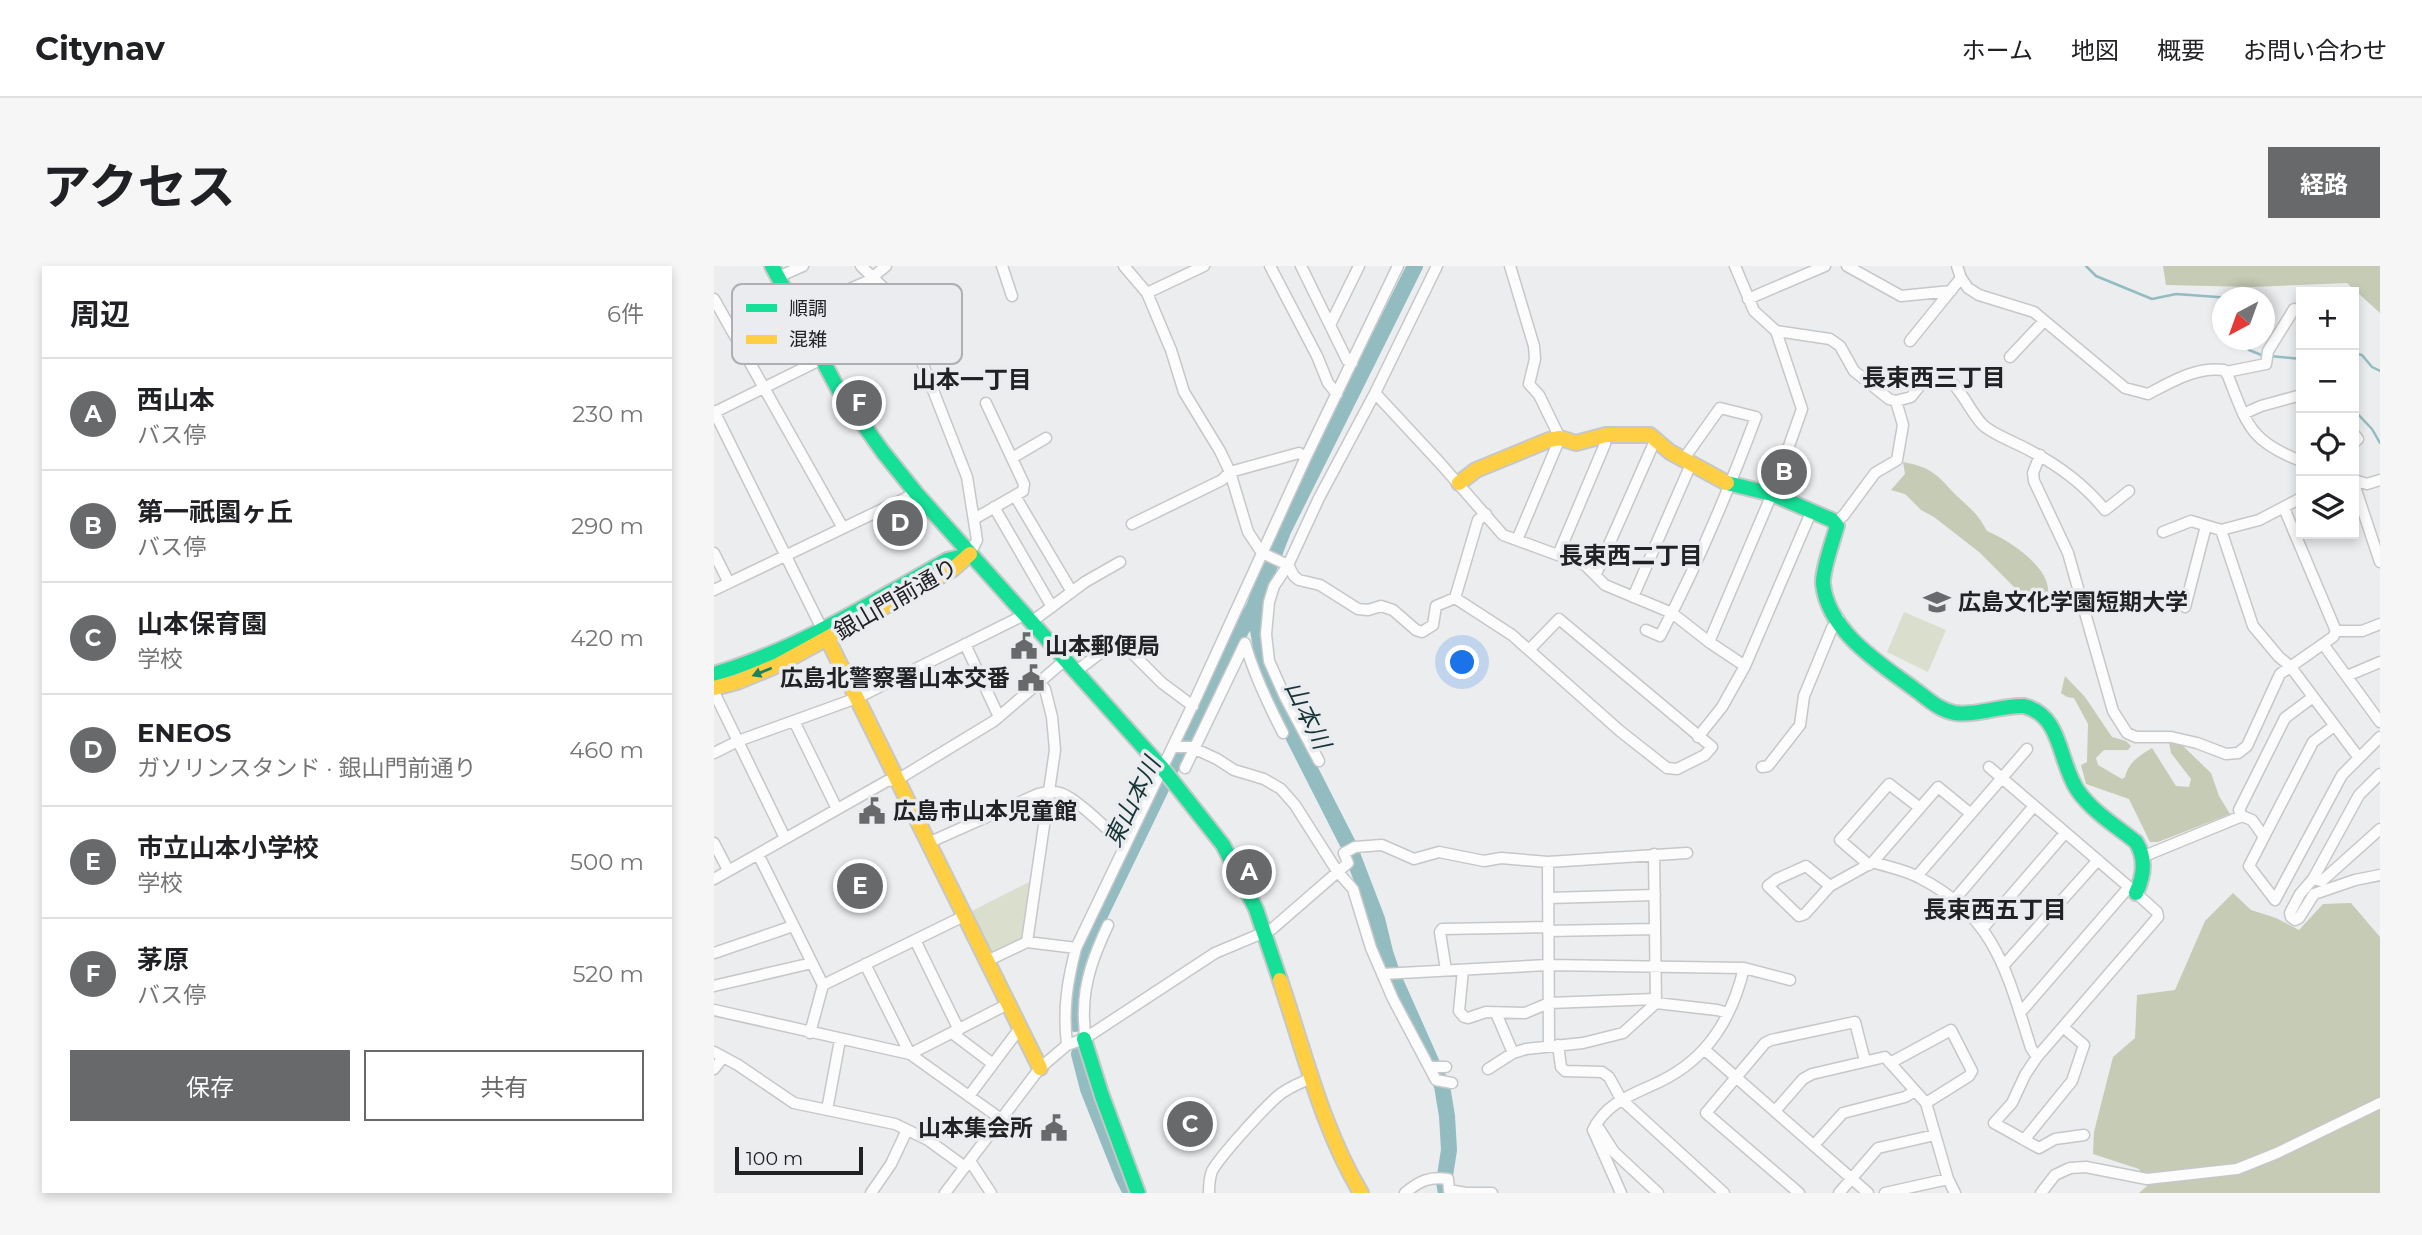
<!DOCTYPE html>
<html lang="ja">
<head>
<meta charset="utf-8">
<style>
	body { margin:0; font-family:Montserrat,"Noto Sans JP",sans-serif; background:#f6f6f6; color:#202124 }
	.controls { position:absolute; right:21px; top:21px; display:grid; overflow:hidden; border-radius:0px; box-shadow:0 4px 10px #0003 }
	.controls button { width:63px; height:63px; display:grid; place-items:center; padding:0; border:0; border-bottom:2px solid #e0e0e0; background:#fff; color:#202124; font:35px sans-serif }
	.compass { position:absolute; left:1498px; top:21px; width:63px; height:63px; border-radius:50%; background:#fff; box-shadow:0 4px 10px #0003; rotate:221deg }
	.scale { position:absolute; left:21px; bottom:18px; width:128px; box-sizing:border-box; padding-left:7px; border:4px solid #212223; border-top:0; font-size:19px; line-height:24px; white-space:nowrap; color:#212223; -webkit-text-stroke:5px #eaecf0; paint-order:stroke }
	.you { position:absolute; left:749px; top:397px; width:24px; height:24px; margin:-18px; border:5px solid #fff; border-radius:50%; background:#1a73e8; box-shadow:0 0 0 10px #1a73e833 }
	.badge { display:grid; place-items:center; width:46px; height:46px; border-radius:50%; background:#68696a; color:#fff; font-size:23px; font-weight:700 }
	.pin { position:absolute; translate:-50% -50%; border:4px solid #fff; box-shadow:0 2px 7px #0006 }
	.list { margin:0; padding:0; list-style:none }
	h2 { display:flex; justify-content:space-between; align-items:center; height:91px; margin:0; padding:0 28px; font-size:30px }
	h2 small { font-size:23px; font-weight:400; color:#757577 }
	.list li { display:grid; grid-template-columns:46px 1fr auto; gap:21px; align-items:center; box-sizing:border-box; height:112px; padding:0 28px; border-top:2px solid #e0e0e0 }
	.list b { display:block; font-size:26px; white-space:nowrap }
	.list p { margin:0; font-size:23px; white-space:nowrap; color:#757577 }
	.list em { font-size:23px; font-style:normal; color:#757577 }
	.actions { display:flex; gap:14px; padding:21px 28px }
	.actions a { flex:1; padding:16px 0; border:2px solid #68696a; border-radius:0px; text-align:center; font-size:24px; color:#68696a }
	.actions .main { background:#68696a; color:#fff }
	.icon { flex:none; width:38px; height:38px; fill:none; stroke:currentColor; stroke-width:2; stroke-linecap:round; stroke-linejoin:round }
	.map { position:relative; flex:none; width:1666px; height:927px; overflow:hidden; border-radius:0px }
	header { display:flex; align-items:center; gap:42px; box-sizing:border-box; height:98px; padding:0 35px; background:#fff; border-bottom:2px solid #e0e0e0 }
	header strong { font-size:33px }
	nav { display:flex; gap:38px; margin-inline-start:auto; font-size:24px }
	.intro { display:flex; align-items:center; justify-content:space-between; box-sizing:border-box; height:168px; padding:0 42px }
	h1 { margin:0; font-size:49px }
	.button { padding:18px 32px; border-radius:0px; background:#68696a; color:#fff; font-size:24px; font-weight:700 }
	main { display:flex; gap:42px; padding:0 42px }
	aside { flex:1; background:#fff; border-radius:0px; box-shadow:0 4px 10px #0003 }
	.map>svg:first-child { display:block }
	.green { fill:#d9decd }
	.forest { fill:#c5cbb4 }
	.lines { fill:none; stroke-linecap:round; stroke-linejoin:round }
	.stream { stroke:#93bcc1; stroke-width:2.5 }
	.river { stroke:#93bcc1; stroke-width:16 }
	.street-casing { stroke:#c6c7c8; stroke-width:13 }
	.fast-casing { stroke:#c6c7c8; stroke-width:18 }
	.slow-casing { stroke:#c6c7c8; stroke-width:18 }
	.street { stroke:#fcfcfd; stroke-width:10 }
	.fast { stroke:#16e098; stroke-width:14 }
	.slow { stroke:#ffcf43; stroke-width:14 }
	.oneway { fill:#1c815e }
	.labels { text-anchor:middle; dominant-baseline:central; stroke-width:7; stroke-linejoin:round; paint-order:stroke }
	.street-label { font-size:23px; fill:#212223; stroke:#eaecf0 }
	.poi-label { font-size:23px; font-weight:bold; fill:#212223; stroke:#eaecf0; text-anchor:start }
	.neighbourhood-label { font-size:24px; font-weight:bold; fill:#212223; stroke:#eaecf0 }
	.water-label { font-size:24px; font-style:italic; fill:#163537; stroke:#eaecf0 }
	.key { fill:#eaecf0; stroke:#aeafb2; stroke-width:2 }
	.key-label { font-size:19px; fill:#212223 }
</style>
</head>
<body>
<header>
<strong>Citynav</strong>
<nav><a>ホーム</a><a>地図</a><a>概要</a><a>お問い合わせ</a></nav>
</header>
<div class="intro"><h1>アクセス</h1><a class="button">経路</a></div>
<main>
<aside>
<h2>周辺<small>6件</small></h2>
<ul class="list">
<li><span class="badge">A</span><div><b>西山本</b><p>バス停</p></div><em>230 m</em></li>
<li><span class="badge">B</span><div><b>第一祇園ヶ丘</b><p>バス停</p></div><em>290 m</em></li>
<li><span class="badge">C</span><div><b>山本保育園</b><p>学校</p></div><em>420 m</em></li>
<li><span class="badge">D</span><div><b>ENEOS</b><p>ガソリンスタンド · 銀山門前通り</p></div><em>460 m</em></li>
<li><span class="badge">E</span><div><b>市立山本小学校</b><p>学校</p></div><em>500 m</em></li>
<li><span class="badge">F</span><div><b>茅原</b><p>バス停</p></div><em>520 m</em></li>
</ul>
<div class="actions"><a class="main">保存</a><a>共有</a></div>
</aside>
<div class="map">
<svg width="1666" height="927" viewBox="0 0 1666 927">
	<rect width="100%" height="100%" fill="#ebedef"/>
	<path class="green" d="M 1190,346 L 1232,364 L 1214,406 L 1173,386 Z
		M 319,614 L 309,674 L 279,688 L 276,687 L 256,646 Z"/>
	<path class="forest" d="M 1449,0 L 1666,0 L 1666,47 L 1633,17 L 1539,21 L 1452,19 Z
		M 1189,196 C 1221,202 1223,210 1244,231 C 1258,244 1263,247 1273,265 C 1293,273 1337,301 1334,327 C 1333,332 1329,338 1327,343 L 1318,330 L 1303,324 L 1265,286 L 1220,251 L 1207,244 L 1191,228 L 1177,224 L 1191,208 Z
		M 1351,410 L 1371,431 L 1398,471 L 1412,475 L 1417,480 L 1414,484 L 1390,484 L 1382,492 L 1384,499 L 1408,513 L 1411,511 C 1414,497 1426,489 1438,482 L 1462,520 L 1475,521 L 1477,513 L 1457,487 L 1455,476 L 1469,480 L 1497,507 L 1505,530 L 1516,548 L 1444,576 L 1436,576 L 1415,533 L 1372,518 L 1367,499 L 1373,496 L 1374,458 L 1360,432 L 1353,431 L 1347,427 Z
		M 1519,627 L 1537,644 L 1562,652 L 1585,664 L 1609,638 L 1637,637 L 1666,671 L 1666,927 L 1425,927 L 1433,920 L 1425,903 L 1379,888 L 1380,866 L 1399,791 L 1421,772 L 1423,729 L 1461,724 L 1491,655 Z"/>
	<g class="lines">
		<path class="stream" d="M 1372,0 L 1382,10 L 1438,33 L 1462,28 L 1517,32
			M 1527,74 L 1535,84 L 1550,90
			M 1640,87 L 1648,89 L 1658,101 L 1666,105
			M 1556,90 L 1587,93
			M 1640,144 L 1658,163 L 1666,177"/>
		<path class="river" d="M 540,341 L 554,421 L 635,580 L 663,653 L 671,686 L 679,710 L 728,820 L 733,850 L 735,884 L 730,916 L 732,927
			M 361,758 L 361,728 L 372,678 L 498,417 L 540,341 L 569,265 L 701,0
			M 365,788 L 374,823 L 409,911 L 417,927"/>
		<defs>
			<path id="street" d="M 147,0 L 178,30 L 194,60 L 253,211 L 263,274 L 256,288
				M 288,0 L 298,30
				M 410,0 L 433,27 L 457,84 L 470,126 L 506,185 L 516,206 L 534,266 L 548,287 L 574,299 L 580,310 L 585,314 L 606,319 L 644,343 L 654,344 L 667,340 L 679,344 L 702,364 L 708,366 L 719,359 L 722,340 L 741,332 L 764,254 L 772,248
				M 556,0 L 603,90 L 614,117 L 623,128
				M 587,0 L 633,94 L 638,97
				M 796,0 L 820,80 L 821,93 L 815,118 L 825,129 L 846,172 L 803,274
				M 1133,0 L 1187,30 L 1237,25
				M 1243,0 L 1247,12 L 1254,22 L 1265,29 L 1320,46 L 1411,122 L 1434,128 C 1457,116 1483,100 1510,104 L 1514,110 C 1533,158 1535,175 1587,195
				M 64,11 L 89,0
				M 433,27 L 490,0
				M 0,33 L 129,262
				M 1034,33 L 1111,0
				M 83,46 L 154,15 L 172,0
				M 616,59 L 645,0
				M 1062,65 L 1116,73 L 1126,80 L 1140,105 L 1175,133 L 1182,135 L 1197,131 L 1212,112 L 1222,107 C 1245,114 1253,142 1268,158 C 1277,168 1303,177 1315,184 C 1344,199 1370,218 1391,244 L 1415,225
				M 1196,75 L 1247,12
				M 1296,91 L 1330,55
				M 1512,106 L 1552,98 L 1554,85 L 1580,43
				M 661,127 L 726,197 L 789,269 L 871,299 L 891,319 L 958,347 L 995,376 L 1031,400
				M 0,145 L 111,369
				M 1,146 L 108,93 L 194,60
				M 1529,148 L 1547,140 L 1587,129
				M 1640,168 L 1644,173 L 1640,177
				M 1326,189 L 1319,207 L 1320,215 L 1354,287 L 1399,445 L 1413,467 L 1422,471 L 1457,471 L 1483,477 L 1512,488 L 1524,487 L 1533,480 L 1566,408 L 1619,371 L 1622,365 L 1570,242
				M 298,192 L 332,172
				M 1640,214 L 1653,218 L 1666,214
				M 1640,218 L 1666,296
				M 301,230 L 358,326
				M 280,241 L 338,341
				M 260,253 L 309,225 L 310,218 L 272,137
				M 1121,257 L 1130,249 L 1161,207 L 1183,194 L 1189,159 L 1182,135
				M 418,258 L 508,214 L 516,206 L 585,187 L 592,191
				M 1507,264 L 1539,360 L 1565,391 L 1576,400 L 1645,492
				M 1449,266 L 1477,255 L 1507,264 L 1545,254 L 1587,232
				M 0,287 L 15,317
				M 844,289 L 891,178 L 892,169
				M 882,308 L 939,179 L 943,175
				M 0,324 L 202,227
				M 919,331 L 977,198
				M 741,332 L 798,369 L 906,465 L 953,502 L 963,503 L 991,489 L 998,481 L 845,353 L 815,384
				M 1471,341 L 1492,260
				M 316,357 L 371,316 L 406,296
				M 932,364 L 946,370 C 983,300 1014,226 1042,151 L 1006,142 L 969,194
				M 1622,365 L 1648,365 L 1666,358
				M 995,376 L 1058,228 L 1088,143 L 1062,65 L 1040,45 L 1021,0
				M 251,378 L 285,451
				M 1609,378 L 1666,456
				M 361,406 L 393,382 L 404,380 L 416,385 L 448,417 L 479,440
				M 1633,410 L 1666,396
				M 0,426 L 71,572
				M 80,455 L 123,543
				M 1620,460 L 1599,476 L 1535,600 L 1561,634 L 1628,509 L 1666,471
				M 984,471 L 1008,441 L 1031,400 L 1098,244
				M 459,481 L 477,481 L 503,493 L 520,504 L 550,513 L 567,523 L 581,539 L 623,605 L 639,623 L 657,682 L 679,733 L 722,814 L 738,817
				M 0,487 L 24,475 L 143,432 L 310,349
				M 605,495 L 571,431 L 555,395 L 552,368 L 555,336 L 560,320 L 574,299 L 605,232 L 661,127 L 723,0
				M 1048,501 L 1054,500 L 1086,459 L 1090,430 L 1118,362 L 1125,353
				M 1275,501 L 1422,627 L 1443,646 L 1444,651 L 1323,791 L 1311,809 L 1298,837 L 1280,857 L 1325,882 L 1341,873 L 1370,869
				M 471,502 L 531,377 C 540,409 554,438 569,467
				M 1666,508 L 1645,529 L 1599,613 L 1586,628 L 1576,647 L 1577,651 L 1581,654 L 1585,652 L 1600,628 L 1641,614 L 1666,609
				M 1528,550 L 1525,544 L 1571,452 L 1599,431
				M 0,577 L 14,604
				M 214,577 L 324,528 C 331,526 339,525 346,527 C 362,531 398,568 411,580
				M 44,588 L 109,719 L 96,767
				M 940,588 L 942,737
				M 1428,591 L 1528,550 L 1538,554 L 1550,571
				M 834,596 L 835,780
				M 1159,596 L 1224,521 L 1257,548
				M 1155,599 L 1126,574 L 1175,518 L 1206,542
				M 1203,610 L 1313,483
				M 0,613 L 173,515 L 183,514 L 280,455 L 350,395
				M 1599,613 L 1608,615 L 1666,563
				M 1116,620 L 1092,600 L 1063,613 L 1054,620 L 1085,650 L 1091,648 L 1116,620 L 1159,596 C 1174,601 1192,604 1206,612 C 1282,651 1293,707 1317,782 L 1323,791
				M 834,632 L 941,629
				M 1241,633 L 1320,540
				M 1269,662 L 1351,567
				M 834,665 L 941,663
				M 201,674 L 245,764
				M 313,676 L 341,484 L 338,451 L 331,423 L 325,416
				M 0,687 L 79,660
				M 273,695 L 313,676 L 362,682
				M 151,698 L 196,788 L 287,853
				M 1290,699 L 1384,594
				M 732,704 L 726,666 L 728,663 L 834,661
				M 749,704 L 745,745 L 750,751 L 754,752 L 772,746 L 811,747 L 835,737 L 942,733
				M 668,708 L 834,699 L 1030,702 L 1076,714
				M 109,719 L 250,650
				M 0,720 L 98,697
				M 0,744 L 196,788 L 294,738
				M 782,747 L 799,787
				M 1306,747 L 1415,621
				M 238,767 L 279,798
				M 370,773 C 372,763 369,755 370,745 C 370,714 381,687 394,659
				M 353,779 C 349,743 353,717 362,682 L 482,432 L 592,191 L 684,0
				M 844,779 L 847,801 L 851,805 L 888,806 L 895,811 L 907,833 L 1010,927
				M 991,784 L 1154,927
				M 0,786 L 24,799 L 80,837 L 181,858 L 214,874 L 251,901
				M 1176,797 L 1237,764 L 1258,805 L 1255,810 L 1212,837
				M 715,801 L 732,801
				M 0,803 L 9,791
				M 774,803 L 799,787 L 812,783 L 869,777 L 909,767 L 942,737 L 1003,744 L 1014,747
				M 255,830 L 306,762
				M 113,844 L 126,774
				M 1061,845 L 1089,813 L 1098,808 L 1171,791 L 1212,837 L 1234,913 L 1241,927
				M 882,858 L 900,886 L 944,927
				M 1310,874 L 1358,815 L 1370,779 L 1349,761
				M 1100,879 L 1129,847 L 1191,831 L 1201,825
				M 256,895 L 277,927
				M 157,927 L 177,898 L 193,864
				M 231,927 L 326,802 L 353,779 L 370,773 L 501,687 L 558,663 L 634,597 L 630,587 L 641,581 L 668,579 L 700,593 L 725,586 L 770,595 L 787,592 L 834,596 L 973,587
				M 495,927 C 495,919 495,913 498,905 C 507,889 550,842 564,830 C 574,821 587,817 599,811
				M 691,927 C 705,915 716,910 734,913 L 735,924 L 752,927 L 778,927
				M 907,927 L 879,864 C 893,835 921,828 947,815 C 994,792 1018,752 1030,702
				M 1085,927 L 992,847 L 1051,777 L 1057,774 L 1141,756 L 1151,795
				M 1125,927 L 1164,882 L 1221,869
				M 1171,927 L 1234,913
				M 1327,927 L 1341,909 L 1356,902 L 1372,901 L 1433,913 L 1523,903 L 1563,887 L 1666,837"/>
			<path id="fast" d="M 58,0 L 124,123 L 169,186 L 202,227 L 449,503 L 509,579 L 542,643 L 566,714
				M 1013,217 L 1058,228 L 1118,254 L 1123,260 C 1119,275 1108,304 1109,318 C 1114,365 1165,397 1199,422 C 1212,431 1224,444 1241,447 C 1264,450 1287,439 1310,440 C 1349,450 1344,496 1364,525 C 1379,546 1402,560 1422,576 C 1432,592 1430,610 1422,627
				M 0,408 C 84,383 157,337 233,294 L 254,289
				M 370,773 L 388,830 L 424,927"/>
			<path id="slow" d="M 745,217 L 762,204 L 835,174 L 846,172 L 862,177 L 892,169 L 936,169 L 956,186 L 1013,217
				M 113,372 L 326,802
				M 0,422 L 23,416 L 64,399 L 239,303 L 256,288
				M 566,714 C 590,785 608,862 647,927"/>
		</defs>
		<use href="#street" class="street-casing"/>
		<use href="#fast" class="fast-casing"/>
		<use href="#slow" class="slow-casing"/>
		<use href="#street" class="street"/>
		<use href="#fast" class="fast"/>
		<use href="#slow" class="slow"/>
	</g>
	<defs><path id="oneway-solid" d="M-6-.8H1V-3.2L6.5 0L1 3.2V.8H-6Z" transform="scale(1.75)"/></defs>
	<use class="oneway" href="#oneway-solid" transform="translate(48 406) rotate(158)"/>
	<defs>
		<symbol id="university-bare" viewBox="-9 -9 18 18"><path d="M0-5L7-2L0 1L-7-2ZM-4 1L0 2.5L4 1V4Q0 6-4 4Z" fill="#68696a" stroke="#eaecf0" stroke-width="2.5" paint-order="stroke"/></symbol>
		<symbol id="civic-bare" viewBox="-9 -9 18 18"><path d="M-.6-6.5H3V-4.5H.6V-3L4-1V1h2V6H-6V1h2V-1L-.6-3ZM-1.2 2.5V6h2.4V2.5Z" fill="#68696a" stroke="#eaecf0" stroke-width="2.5" paint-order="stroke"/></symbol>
	</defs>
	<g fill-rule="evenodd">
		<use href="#university-bare" x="1204" y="317" width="38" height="38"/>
		<use href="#civic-bare" x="291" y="361" width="38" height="38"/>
		<use href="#civic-bare" x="298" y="393" width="38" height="38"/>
		<use href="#civic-bare" x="139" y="526" width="38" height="38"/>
		<use href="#civic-bare" x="321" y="843" width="38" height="38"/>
	</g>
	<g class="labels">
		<g class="street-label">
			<text transform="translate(182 333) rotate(-30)">銀山門前通り</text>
		</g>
		<g class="poi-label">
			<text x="1244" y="336">広島文化学園短期大学</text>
			<text x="331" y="380">山本郵便局</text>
			<text x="296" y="412" text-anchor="end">広島北警察署山本交番</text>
			<text x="179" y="545">広島市山本児童館</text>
			<text x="319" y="862" text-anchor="end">山本集会所</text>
		</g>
		<g class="neighbourhood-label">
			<text x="1220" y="111">長束西三丁目</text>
			<text x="258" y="113">山本一丁目</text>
			<text x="917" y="289">長束西二丁目</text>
			<text x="1281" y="643">長束西五丁目</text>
		</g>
		<g class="water-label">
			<text transform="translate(594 449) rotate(64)">山本川</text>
			<text transform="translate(418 536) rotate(-64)">東山本川</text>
		</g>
	</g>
	<rect x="18" y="18" width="230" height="80" rx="10" class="key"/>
	<rect x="32" y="38" width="31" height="8" fill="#16e098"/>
	<rect x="32" y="69" width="31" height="9" fill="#ffcf43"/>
	<g class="key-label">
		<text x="75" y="49">順調</text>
		<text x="75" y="80">混雑</text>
	</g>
</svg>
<div class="controls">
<button>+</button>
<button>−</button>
<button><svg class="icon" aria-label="locate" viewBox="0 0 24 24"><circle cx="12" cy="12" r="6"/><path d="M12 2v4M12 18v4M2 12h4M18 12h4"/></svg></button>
<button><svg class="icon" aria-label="layers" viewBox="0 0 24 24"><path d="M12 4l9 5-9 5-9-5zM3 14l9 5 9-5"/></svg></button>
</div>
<svg class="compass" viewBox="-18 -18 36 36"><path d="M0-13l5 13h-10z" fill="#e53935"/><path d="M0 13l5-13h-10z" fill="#757577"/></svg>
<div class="scale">100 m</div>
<div class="you"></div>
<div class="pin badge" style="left:535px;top:606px">A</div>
<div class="pin badge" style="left:1070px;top:206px">B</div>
<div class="pin badge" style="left:476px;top:858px">C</div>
<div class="pin badge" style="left:186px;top:257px">D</div>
<div class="pin badge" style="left:146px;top:620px">E</div>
<div class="pin badge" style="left:145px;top:137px">F</div>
</div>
</main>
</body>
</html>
